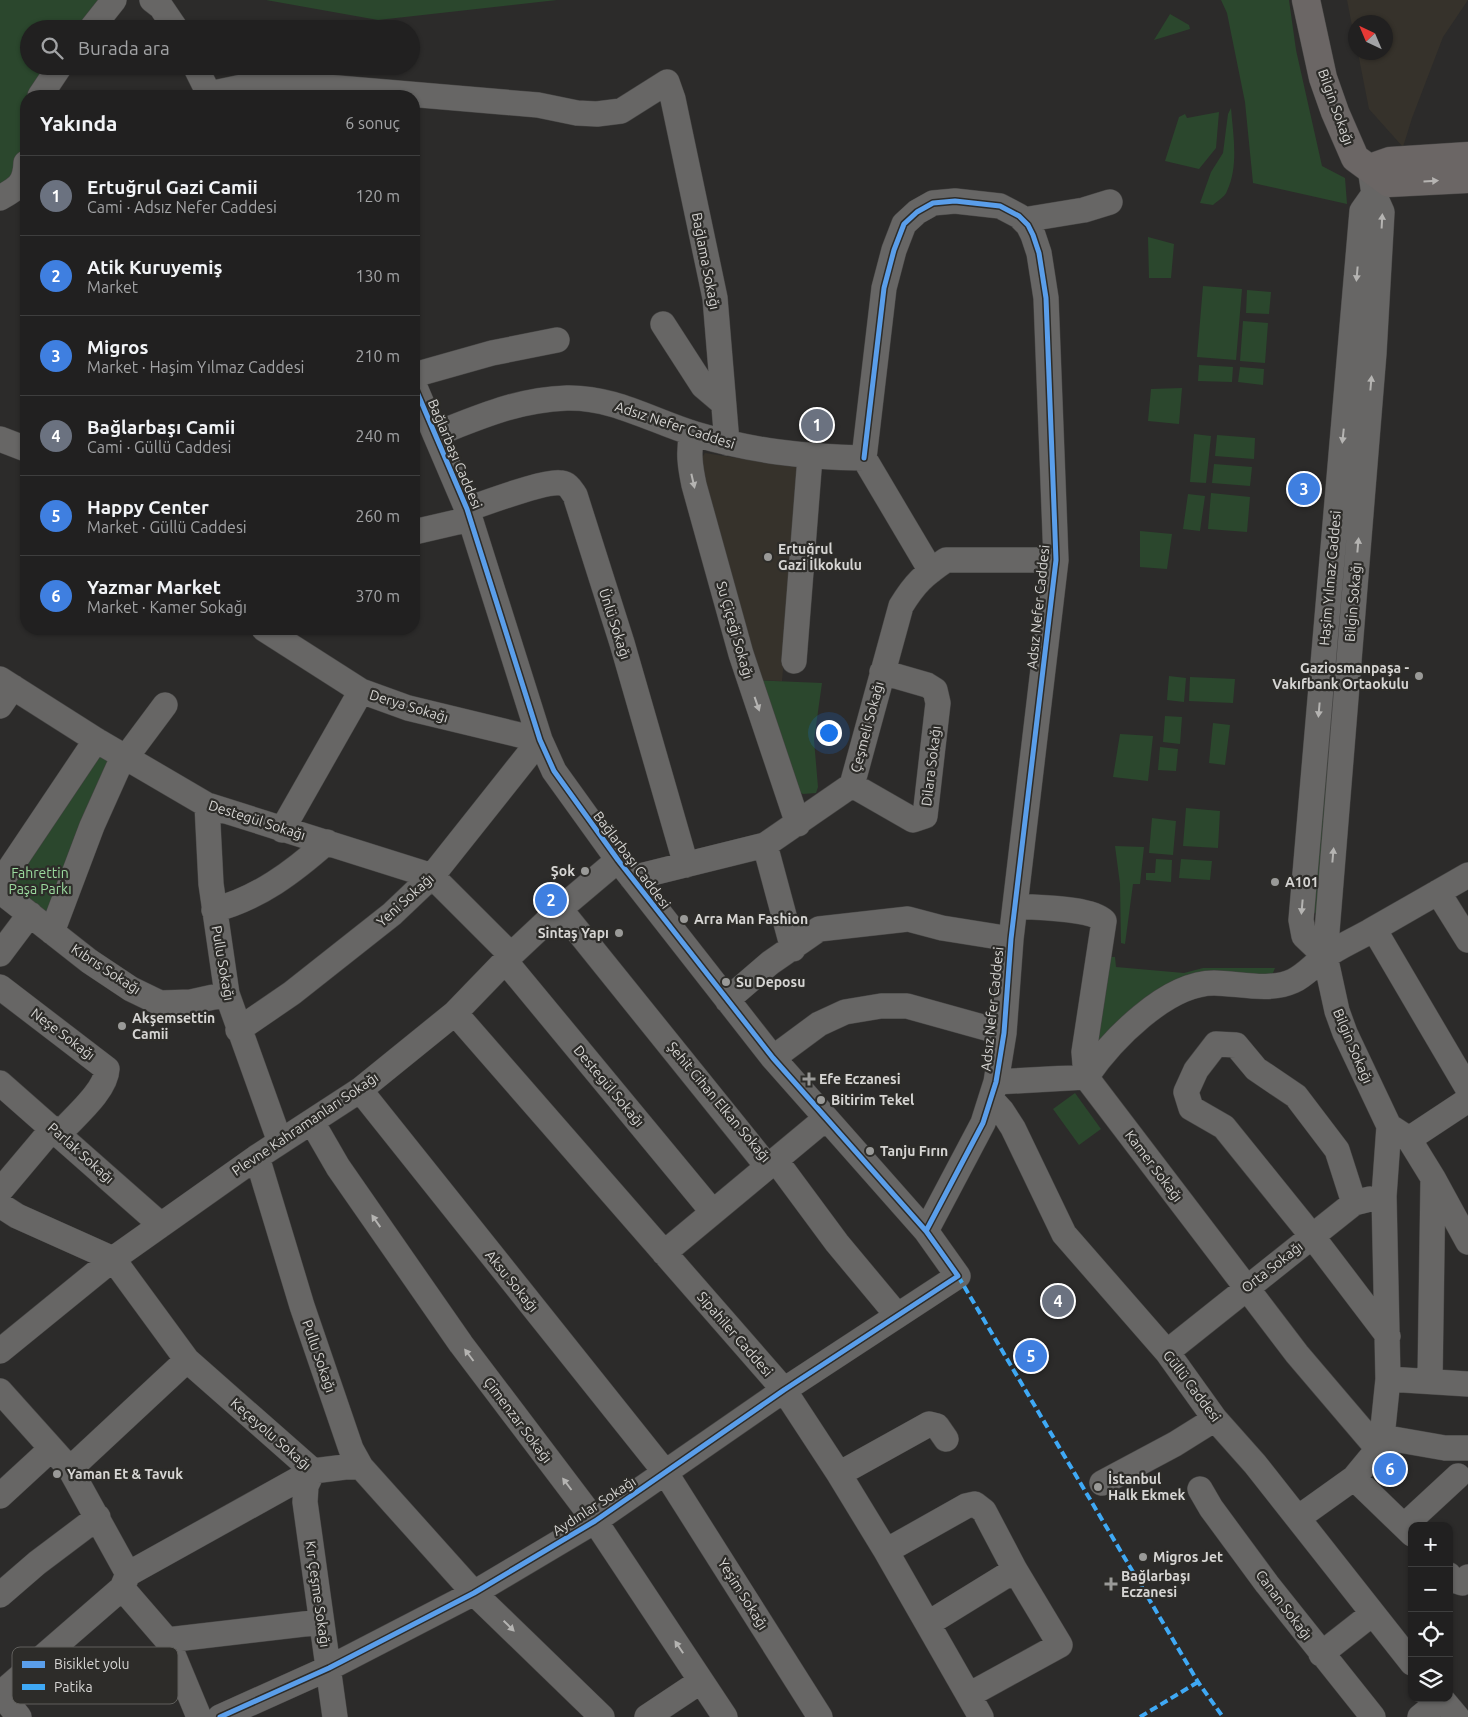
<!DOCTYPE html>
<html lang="tr">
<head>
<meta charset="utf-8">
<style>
	body { margin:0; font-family:Ubuntu,sans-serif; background:#2d2d2d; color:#f1f3f6 }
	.controls { position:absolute; right:15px; bottom:15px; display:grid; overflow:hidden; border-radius:10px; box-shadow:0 1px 4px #0004 }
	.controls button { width:45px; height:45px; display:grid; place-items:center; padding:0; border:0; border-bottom:1px solid #3e3e3e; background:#212020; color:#f1f3f6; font:25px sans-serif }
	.compass { position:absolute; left:1348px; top:15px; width:45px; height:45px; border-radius:50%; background:#212020; box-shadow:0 1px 4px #0004; rotate:316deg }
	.you { position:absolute; left:828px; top:732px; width:18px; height:18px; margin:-12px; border:4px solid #fff; border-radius:50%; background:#1a73e8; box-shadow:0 0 0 8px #1a73e833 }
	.badge { display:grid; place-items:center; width:32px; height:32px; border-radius:50%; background:#9a9a98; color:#fff; font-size:16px; font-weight:700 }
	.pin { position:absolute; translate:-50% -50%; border:2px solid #fff; box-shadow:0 1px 5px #0006 }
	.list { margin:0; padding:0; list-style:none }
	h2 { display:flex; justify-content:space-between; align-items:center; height:65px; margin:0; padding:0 20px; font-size:21px }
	h2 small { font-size:16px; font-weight:400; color:#a2a3a5 }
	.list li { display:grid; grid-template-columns:32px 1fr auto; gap:15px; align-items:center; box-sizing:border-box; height:80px; padding:0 20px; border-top:1px solid #3e3e3e }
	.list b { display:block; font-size:19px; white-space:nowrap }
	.list p { margin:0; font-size:16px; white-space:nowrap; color:#a2a3a5 }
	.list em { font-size:16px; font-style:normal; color:#a2a3a5 }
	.icon { flex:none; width:28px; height:28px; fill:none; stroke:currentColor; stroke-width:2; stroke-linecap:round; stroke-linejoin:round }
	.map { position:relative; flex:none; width:1468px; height:1717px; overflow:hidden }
	.search { position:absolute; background:#212020; box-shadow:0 1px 4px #0004; left:20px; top:20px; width:400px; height:55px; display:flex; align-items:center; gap:12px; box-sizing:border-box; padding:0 18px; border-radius:28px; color:#a2a3a5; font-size:19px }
	.panel { position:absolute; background:#212020; box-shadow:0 1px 4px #0004; left:20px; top:90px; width:400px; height:545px; border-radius:20px }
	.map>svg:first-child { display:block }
	.built { fill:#36322b }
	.green { fill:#2b472d }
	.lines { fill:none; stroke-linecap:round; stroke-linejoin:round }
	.minor-casing { stroke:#474645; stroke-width:26 }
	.major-casing { stroke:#474645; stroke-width:29 }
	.minor { stroke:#676665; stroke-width:25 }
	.major { stroke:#6b6665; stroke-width:28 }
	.quiet { stroke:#3fa9f5; stroke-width:4; stroke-dasharray:8 4; stroke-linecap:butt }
	.cycleway-casing { stroke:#2d2c29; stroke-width:8 }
	.cycleway { stroke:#5a9eea; stroke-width:5 }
	.oneway { fill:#b6b4b2 }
	.oneway2 { fill:#b5b4b2 }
	.poi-dot { fill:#9a9a98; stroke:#2d2c29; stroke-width:2 }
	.labels { text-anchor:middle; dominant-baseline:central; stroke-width:4.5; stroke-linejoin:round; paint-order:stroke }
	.street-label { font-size:14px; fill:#d6d5d3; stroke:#2d2c29 }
	.poi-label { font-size:14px; font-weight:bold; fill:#d6d5d3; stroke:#2d2c29; text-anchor:start }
	.park-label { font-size:14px; fill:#9cdb9f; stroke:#2d2c29 }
	.key { fill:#2d2c29; stroke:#605f5c; stroke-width:1 }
	.key-label { font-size:14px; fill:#d6d5d3 }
</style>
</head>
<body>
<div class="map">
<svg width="1468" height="1717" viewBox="0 0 1468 1717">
	<rect width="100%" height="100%" fill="#2c2b2a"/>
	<path class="built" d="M 1347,0 L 1468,0 L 1443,37 L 1412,118 L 1403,147 L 1369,109 L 1358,53 L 1386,52 L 1386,22 L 1356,22 L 1355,41 Z
		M 705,453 L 801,468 L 782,681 L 752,680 L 698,464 Z"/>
	<path class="green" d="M 0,0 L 97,0 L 99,7 L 80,29 L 29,29 L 29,66 L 48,66 L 30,96 L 26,96 L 23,109 L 20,169 L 0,189 Z
		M 266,0 L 557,0 L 378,20 Z
		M 1221,0 L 1289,0 L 1296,50 L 1322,166 L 1345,178 L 1347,204 L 1253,183 L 1245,102 L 1227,13 Z
		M 1170,14 L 1189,25 L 1190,29 L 1154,40 Z
		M 1231,108 C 1233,134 1239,166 1227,191 C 1225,197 1217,201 1213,205 L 1200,203 L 1211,172 L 1223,153 L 1228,114 Z
		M 1219,112 L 1216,148 L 1199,169 L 1165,161 L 1179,117 L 1185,114 L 1187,118 Z
		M 1148,237 L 1174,244 L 1171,278 L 1149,278 Z
		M 1203,286 L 1242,289 L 1236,360 L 1197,357 Z
		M 1247,290 L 1271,292 L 1269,314 L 1246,313 Z
		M 1243,321 L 1268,323 L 1265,363 L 1240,361 Z
		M 1199,365 L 1233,367 L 1232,382 L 1198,381 Z
		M 1240,367 L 1264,369 L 1263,385 L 1238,382 Z
		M 1182,388 L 1179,424 L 1148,421 L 1151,389 Z
		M 1194,434 L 1211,436 L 1206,483 L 1190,482 Z
		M 1217,435 L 1255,438 L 1254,459 L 1215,456 Z
		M 1214,464 L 1252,467 L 1250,486 L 1212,483 Z
		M 1211,493 L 1250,497 L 1247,532 L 1208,529 Z
		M 1188,494 L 1205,496 L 1200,531 L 1183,529 Z
		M 1140,531 L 1172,534 L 1167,569 L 1140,567 Z
		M 1169,676 L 1186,678 L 1184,702 L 1167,700 Z
		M 1190,677 L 1235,679 L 1233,703 L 1189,701 Z
		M 1333,677 L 1338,678 L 1317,913 L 1312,913 Z
		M 752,680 L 822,683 L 814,740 L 818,787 L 816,793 L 803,794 L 796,790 Z
		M 1165,716 L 1182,717 L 1180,744 L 1163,742 Z
		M 1213,723 L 1230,725 L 1225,765 L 1209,763 Z
		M 1120,734 L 1153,736 L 1148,781 L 1113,777 Z
		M 98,744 L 116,769 L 49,921 L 6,887 Z
		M 1160,747 L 1178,749 L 1176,771 L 1158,770 Z
		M 1186,808 L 1220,811 L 1218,848 L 1183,846 Z
		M 1152,818 L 1176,821 L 1173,855 L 1149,853 Z
		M 1115,846 L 1144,847 L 1140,884 L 1133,884 L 1125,944 L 1121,943 L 1120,884 Z
		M 1156,859 L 1172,860 L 1171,882 L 1146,880 L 1146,873 L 1155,873 Z
		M 1181,859 L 1212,861 L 1210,880 L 1179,878 Z
		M 1105,957 L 1115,957 L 1116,967 L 1184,973 L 1203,968 L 1275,968 L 1270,980 L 1193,985 L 1096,1050 Z
		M 1075,1093 L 1101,1129 L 1079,1145 L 1053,1109 Z"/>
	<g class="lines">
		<defs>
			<path id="minor" d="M 152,0 L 161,7 L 176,29
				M 91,29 L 114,0
				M 195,66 L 210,96
				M 209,94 L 261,83 L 303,85 L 538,105 L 577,113 L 597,114 L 621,111 L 667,82 L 673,99 L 715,298 L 727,443
				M 40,96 L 60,66
				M 1370,168 L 1374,194 L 1382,212 L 1374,353 L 1325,956 L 1337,1011 L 1345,1033 L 1389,1126 L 1409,1139 L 1433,1178 L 1468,1242
				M 0,198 C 18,188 25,184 26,163
				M 1023,220 L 1084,210 L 1110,202
				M 663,324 L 703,386 L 723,403
				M 414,375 L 492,353 L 557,340
				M 692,433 C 688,452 690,466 694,485 L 741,654 L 798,824
				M 436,434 C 482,416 517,400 567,398 C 614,397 652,421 695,434 C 752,451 804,457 864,458
				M 0,439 L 26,449
				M 864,458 L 884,288 L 894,250 L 904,224 L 917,212 L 933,203 L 955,201 L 1000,206 L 1019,216 L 1028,225 L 1033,235 L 1039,253 L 1046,298 L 1056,560 L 1011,939 L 1004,1033 L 996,1082 L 983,1123 L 926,1231
				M 864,458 L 931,571
				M 467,509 C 486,503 545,480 561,483 C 569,484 571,490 575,495 L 622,643 L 686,865
				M 414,532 L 470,519
				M 794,661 L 810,457
				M 0,679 L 96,740 L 207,805 L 432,876 L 511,955
				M 0,706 L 13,687
				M 852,785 L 913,820 L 925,816 L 938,703 L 935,690 L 927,685 L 882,672
				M 207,805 L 211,884 L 227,994 L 280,1142
				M 282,830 L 361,691
				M 765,845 L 793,949
				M 632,878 L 765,845 L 852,785 L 901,606 C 915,583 924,575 946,560 L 1056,560
				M 0,883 L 96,740
				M 0,891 L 89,961 L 131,989 L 160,1003 L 191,1002 L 227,994
				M 1438,892 L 1468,940
				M 1015,906 C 1035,908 1090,907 1104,921 L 1084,1052 L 1086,1077 L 1297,1354 L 1378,1449
				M 560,909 L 767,1166 L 780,1166 L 837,1243 L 897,1315
				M 214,910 C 259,898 293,872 327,842
				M 1374,929 L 1468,1089
				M 52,932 L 92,826 L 118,768 L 165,705
				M 0,954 L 30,914
				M 1325,956 L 1304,936 L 1301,920 L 1362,211 L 1374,194
				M 506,962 L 712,1211
				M 0,987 L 107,1069 C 106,1091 74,1117 59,1134
				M 727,1000 L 770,963 L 819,929 L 908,919 L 942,928 L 1011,939
				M 455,1013 L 784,1390 L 839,1474 L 886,1551 L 981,1717
				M 238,1030 L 292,993 L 392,914 L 432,876 L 540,740 L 408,708 L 361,691 L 264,629
				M 773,1058 L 819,1024 L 845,1012 L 881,1006 L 907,1006 L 1004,1033
				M 996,1082 L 1086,1077 C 1111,1041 1166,983 1214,983 C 1238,983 1269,992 1293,981 C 1306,975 1314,964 1326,956 C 1340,946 1357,939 1372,930 C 1404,912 1436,893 1468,875
				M 0,1083 L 161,1225
				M 360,1090 L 665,1472 L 820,1717
				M 991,1099 L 1002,1111 L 1013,1128 L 1064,1234 L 1167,1352 L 1215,1419 L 1255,1464 L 1412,1663
				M 312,1122 L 338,1167 L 461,1344 L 595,1521 L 725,1717
				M 1409,1139 L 1468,1100
				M 257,1157 L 302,1306 L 351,1449 L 361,1467
				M 0,1191 L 53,1128
				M 1354,1203 L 1337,1150 L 1296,1096 L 1256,1069 L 1236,1045 L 1216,1044 L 1196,1070 L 1186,1092 L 1191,1108 L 1224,1127 L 1312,1236 L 1388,1336
				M 0,1205 L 17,1216 L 113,1259 L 187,1360 L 313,1471 L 345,1467 L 361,1467 L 474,1593 L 602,1717
				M 664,1253 L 825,1119
				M 0,1351 L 113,1259 L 257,1157 L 360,1090 L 455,1013 L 511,955 L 560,909 L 618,860
				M 1167,1352 L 1354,1203 L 1370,1199
				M 1388,1379 L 1468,1384
				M 1430,1381 L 1433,1180
				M 0,1391 L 70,1469 L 128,1574 L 122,1588 L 167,1640 L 199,1717
				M 1382,1437 L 1445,1448 L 1468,1448
				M 70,1469 L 187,1360
				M 313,1471 L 306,1486 L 305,1502 L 335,1717
				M 839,1474 L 929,1424 L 937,1426 L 946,1439
				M 1354,1478 L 1412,1534
				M 1102,1483 L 1175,1444 L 1215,1419
				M 1200,1489 L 1211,1508 L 1267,1584 L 1373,1717
				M 0,1496 L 51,1449
				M 1298,1518 L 1354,1478 L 1378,1449 L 1382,1437 L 1388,1379 L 1384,1196 L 1389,1126
				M 1404,1526 L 1458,1476
				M 886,1551 L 966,1506 L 975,1504 L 984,1511 L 1015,1570 L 1060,1645 L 969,1695
				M 128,1574 L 313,1471
				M 1449,1575 L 1453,1580 L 1462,1583 L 1468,1577
				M 0,1595 L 37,1563 L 98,1517
				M 929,1623 L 1015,1570
				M 167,1640 L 321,1622
				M 1321,1654 L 1372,1614
				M 0,1693 L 19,1717
				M 0,1694 L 122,1588
				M 1441,1698 L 1457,1717
				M 220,1717 L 329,1668 L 474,1593 L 595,1521 L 784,1390 L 958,1276 L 926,1231 L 773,1058 L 618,860 L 554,771 L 540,740 L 467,509 L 414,385
				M 647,1717 L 701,1681
				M 1420,1717 L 1442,1699"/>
			<path id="major" d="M 1306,0 L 1323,78 L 1335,112 L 1355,158 L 1389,183 L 1468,179
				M 1370,168 L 1390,161 L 1468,156"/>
		</defs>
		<use href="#minor" class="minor-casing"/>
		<use href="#major" class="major-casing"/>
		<use href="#minor" class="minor"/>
		<use href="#major" class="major"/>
		<path class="quiet" d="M 958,1276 L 1198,1682 L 1223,1717
			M 1140,1717 L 1198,1682"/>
		<defs>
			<path id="cycleway" d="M 864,458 L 884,288 L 894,250 L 904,224 L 917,212 L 933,203 L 955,201 L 1000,206 L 1019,216 L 1028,225 L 1033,235 L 1039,253 L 1046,298 L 1056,560 L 1011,939 L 1004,1033 L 996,1082 L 983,1123 L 926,1231
				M 220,1717 L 329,1668 L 474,1593 L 595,1521 L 784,1390 L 958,1276 L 926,1231 L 773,1058 L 618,860 L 554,771 L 540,740 L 467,509 L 414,385"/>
		</defs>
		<use href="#cycleway" class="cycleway-casing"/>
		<use href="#cycleway" class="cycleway"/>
	</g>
	<defs><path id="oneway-solid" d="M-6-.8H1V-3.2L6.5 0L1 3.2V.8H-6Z" transform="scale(1.25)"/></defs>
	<use class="oneway" href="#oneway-solid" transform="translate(1431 181) rotate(-3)"/>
	<g class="oneway2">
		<use href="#oneway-solid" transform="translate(1382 221) rotate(-87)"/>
		<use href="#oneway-solid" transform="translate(1357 274) rotate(95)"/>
		<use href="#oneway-solid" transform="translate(1371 383) rotate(-85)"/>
		<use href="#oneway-solid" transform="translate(1343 436) rotate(96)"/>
		<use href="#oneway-solid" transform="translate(693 481) rotate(77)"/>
		<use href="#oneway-solid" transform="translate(1358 545) rotate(-85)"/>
		<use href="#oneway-solid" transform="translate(757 704) rotate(71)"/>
		<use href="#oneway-solid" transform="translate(1319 710) rotate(95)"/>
		<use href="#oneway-solid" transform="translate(1333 855) rotate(-85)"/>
		<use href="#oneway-solid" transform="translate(1302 907) rotate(95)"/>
		<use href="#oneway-solid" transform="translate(376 1221) rotate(-125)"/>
		<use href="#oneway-solid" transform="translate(469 1355) rotate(-127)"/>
		<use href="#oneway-solid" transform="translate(567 1484) rotate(-127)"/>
		<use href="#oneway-solid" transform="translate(509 1626) rotate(44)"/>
		<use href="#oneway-solid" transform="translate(679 1647) rotate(-124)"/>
	</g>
	<g class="poi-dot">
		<circle cx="768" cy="557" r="5"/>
		<circle cx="1419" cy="676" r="5"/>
		<circle cx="585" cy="871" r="5"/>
		<circle cx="1275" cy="882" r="5"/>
		<circle cx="684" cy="919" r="5"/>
		<circle cx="619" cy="933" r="5"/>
		<circle cx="726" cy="982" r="5"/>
		<circle cx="122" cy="1026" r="5"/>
		<path d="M806.5 1071.5h5v5h5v5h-5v5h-5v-5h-5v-5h5z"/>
		<circle cx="821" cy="1100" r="5"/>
		<circle cx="870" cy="1151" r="5"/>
		<circle cx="57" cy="1474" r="5"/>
		<circle cx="1098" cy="1487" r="5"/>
		<circle cx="1143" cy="1557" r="5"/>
		<path d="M1108.5 1576.5h5v5h5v5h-5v5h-5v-5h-5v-5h5z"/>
	</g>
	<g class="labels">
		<g class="street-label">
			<text transform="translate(1336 107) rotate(70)">Bilgin Sokağı</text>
			<text transform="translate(706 261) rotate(79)">Bağlama Sokağı</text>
			<text transform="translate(675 425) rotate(18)">Adsız Nefer Caddesi</text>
			<text transform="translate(455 454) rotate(67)">Bağlarbaşı Caddesi</text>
			<text transform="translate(1330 578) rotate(-85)">Haşim Yılmaz Caddesi</text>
			<text transform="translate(1353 602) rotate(-85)">Bilgin Sokağı</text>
			<text transform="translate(1038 607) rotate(-84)">Adsız Nefer Caddesi</text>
			<text transform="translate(615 624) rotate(72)">Ünlü Sokağı</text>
			<text transform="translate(735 630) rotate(74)">Su Çiçeği Sokağı</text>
			<text transform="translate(409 706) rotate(17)">Derya Sokağı</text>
			<text transform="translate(867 727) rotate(-75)">Çeşmeli Sokağı</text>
			<text transform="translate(931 766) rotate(-83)">Dilara Sokağı</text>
			<text transform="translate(257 820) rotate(18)">Destegül Sokağı</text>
			<text transform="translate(632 860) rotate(53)">Bağlarbaşı Caddesi</text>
			<text transform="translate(405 900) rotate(-42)">Yeni Sokağı</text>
			<text transform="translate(223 963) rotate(80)">Pullu Sokağı</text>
			<text transform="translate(106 969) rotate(33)">Kıbrıs Sokağı</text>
			<text transform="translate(992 1009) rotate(-84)">Adsız Nefer Caddesi</text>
			<text transform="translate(63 1034) rotate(37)">Neşe Sokağı</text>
			<text transform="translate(1353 1046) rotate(67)">Bilgin Sokağı</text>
			<text transform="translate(609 1086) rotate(50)">Destegül Sokağı</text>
			<text transform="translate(719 1102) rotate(50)">Şehit Cihan Elkan Sokağı</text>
			<text transform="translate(305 1124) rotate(-34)">Plevne Kahramanları Sokağı</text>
			<text transform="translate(81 1153) rotate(42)">Parlak Sokağı</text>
			<text transform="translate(1154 1166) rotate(53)">Kamer Sokağı</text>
			<text transform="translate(1272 1267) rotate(-38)">Orta Sokağı</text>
			<text transform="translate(512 1281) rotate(51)">Aksu Sokağı</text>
			<text transform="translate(735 1334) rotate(49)">Sipahiler Caddesi</text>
			<text transform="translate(319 1356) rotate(71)">Pullu Sokağı</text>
			<text transform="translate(1192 1386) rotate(53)">Güllü Caddesi</text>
			<text transform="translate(518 1420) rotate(53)">Çimenzar Sokağı</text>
			<text transform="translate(271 1434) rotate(41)">Keçeyolu Sokağı</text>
			<text transform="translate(594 1506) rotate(-33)">Aydınlar Sokağı</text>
			<text transform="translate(318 1594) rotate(82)">Kır Çeşme Sokağı</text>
			<text transform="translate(743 1594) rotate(58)">Yeşim Sokağı</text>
			<text transform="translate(1284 1605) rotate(53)">Canan Sokağı</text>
		</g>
		<g class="poi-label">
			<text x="778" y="549">Ertuğrul<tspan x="778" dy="16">Gazi İlkokulu</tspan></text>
			<text x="1409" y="668" text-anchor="end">Gaziosmanpaşa -<tspan x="1409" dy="16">Vakıfbank Ortaokulu</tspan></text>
			<text x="575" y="871" text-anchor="end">Şok</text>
			<text x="1285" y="882">A101</text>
			<text x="694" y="919">Arra Man Fashion</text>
			<text x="609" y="933" text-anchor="end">Sintaş Yapı</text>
			<text x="736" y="982">Su Deposu</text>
			<text x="132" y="1018">Akşemsettin<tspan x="132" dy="16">Camii</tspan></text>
			<text x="819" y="1079">Efe Eczanesi</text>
			<text x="831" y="1100">Bitirim Tekel</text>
			<text x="880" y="1151">Tanju Fırın</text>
			<text x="67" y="1474">Yaman Et &amp; Tavuk</text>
			<text x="1108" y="1479">İstanbul<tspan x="1108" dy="16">Halk Ekmek</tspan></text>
			<text x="1153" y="1557">Migros Jet</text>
			<text x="1121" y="1576">Bağlarbaşı<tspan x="1121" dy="16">Eczanesi</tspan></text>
		</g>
		<g class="park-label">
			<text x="40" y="873">Fahrettin<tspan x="40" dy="16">Paşa Parkı</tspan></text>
		</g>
	</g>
	<rect x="12" y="1647" width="166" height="57" rx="8" class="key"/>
	<rect x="22" y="1661" width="23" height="7" fill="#5a9eea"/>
	<rect x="22" y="1684" width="23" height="6" fill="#3fa9f5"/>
	<g class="key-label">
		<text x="54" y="1669">Bisiklet yolu</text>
		<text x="54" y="1692">Patika</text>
	</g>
</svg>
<div class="controls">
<button>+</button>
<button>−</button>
<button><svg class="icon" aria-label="locate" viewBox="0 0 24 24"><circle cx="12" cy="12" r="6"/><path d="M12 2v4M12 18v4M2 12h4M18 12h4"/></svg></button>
<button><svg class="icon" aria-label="layers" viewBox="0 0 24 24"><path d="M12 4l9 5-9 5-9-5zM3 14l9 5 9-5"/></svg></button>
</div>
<svg class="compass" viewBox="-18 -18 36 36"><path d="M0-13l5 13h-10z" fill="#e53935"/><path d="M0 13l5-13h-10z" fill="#a2a3a5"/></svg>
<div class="you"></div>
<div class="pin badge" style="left:817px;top:425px;background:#6b7280">1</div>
<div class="pin badge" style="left:551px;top:900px;background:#3f7fe0">2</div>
<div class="pin badge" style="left:1304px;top:489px;background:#3f7fe0">3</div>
<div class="pin badge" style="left:1058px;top:1301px;background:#6b7280">4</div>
<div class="pin badge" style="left:1031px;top:1356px;background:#3f7fe0">5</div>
<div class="pin badge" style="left:1390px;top:1469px;background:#3f7fe0">6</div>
<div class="search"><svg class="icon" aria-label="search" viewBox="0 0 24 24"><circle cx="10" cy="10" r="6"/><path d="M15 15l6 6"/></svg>Burada ara</div>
<section class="panel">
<h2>Yakında<small>6 sonuç</small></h2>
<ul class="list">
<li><span class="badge" style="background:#6b7280">1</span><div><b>Ertuğrul Gazi Camii</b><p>Cami · Adsız Nefer Caddesi</p></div><em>120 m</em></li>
<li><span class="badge" style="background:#3f7fe0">2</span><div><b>Atik Kuruyemiş</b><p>Market</p></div><em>130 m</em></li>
<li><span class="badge" style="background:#3f7fe0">3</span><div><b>Migros</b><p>Market · Haşim Yılmaz Caddesi</p></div><em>210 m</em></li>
<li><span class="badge" style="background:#6b7280">4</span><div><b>Bağlarbaşı Camii</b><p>Cami · Güllü Caddesi</p></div><em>240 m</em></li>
<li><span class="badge" style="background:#3f7fe0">5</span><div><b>Happy Center</b><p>Market · Güllü Caddesi</p></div><em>260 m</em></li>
<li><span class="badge" style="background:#3f7fe0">6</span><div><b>Yazmar Market</b><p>Market · Kamer Sokağı</p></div><em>370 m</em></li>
</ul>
</section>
</div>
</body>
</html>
